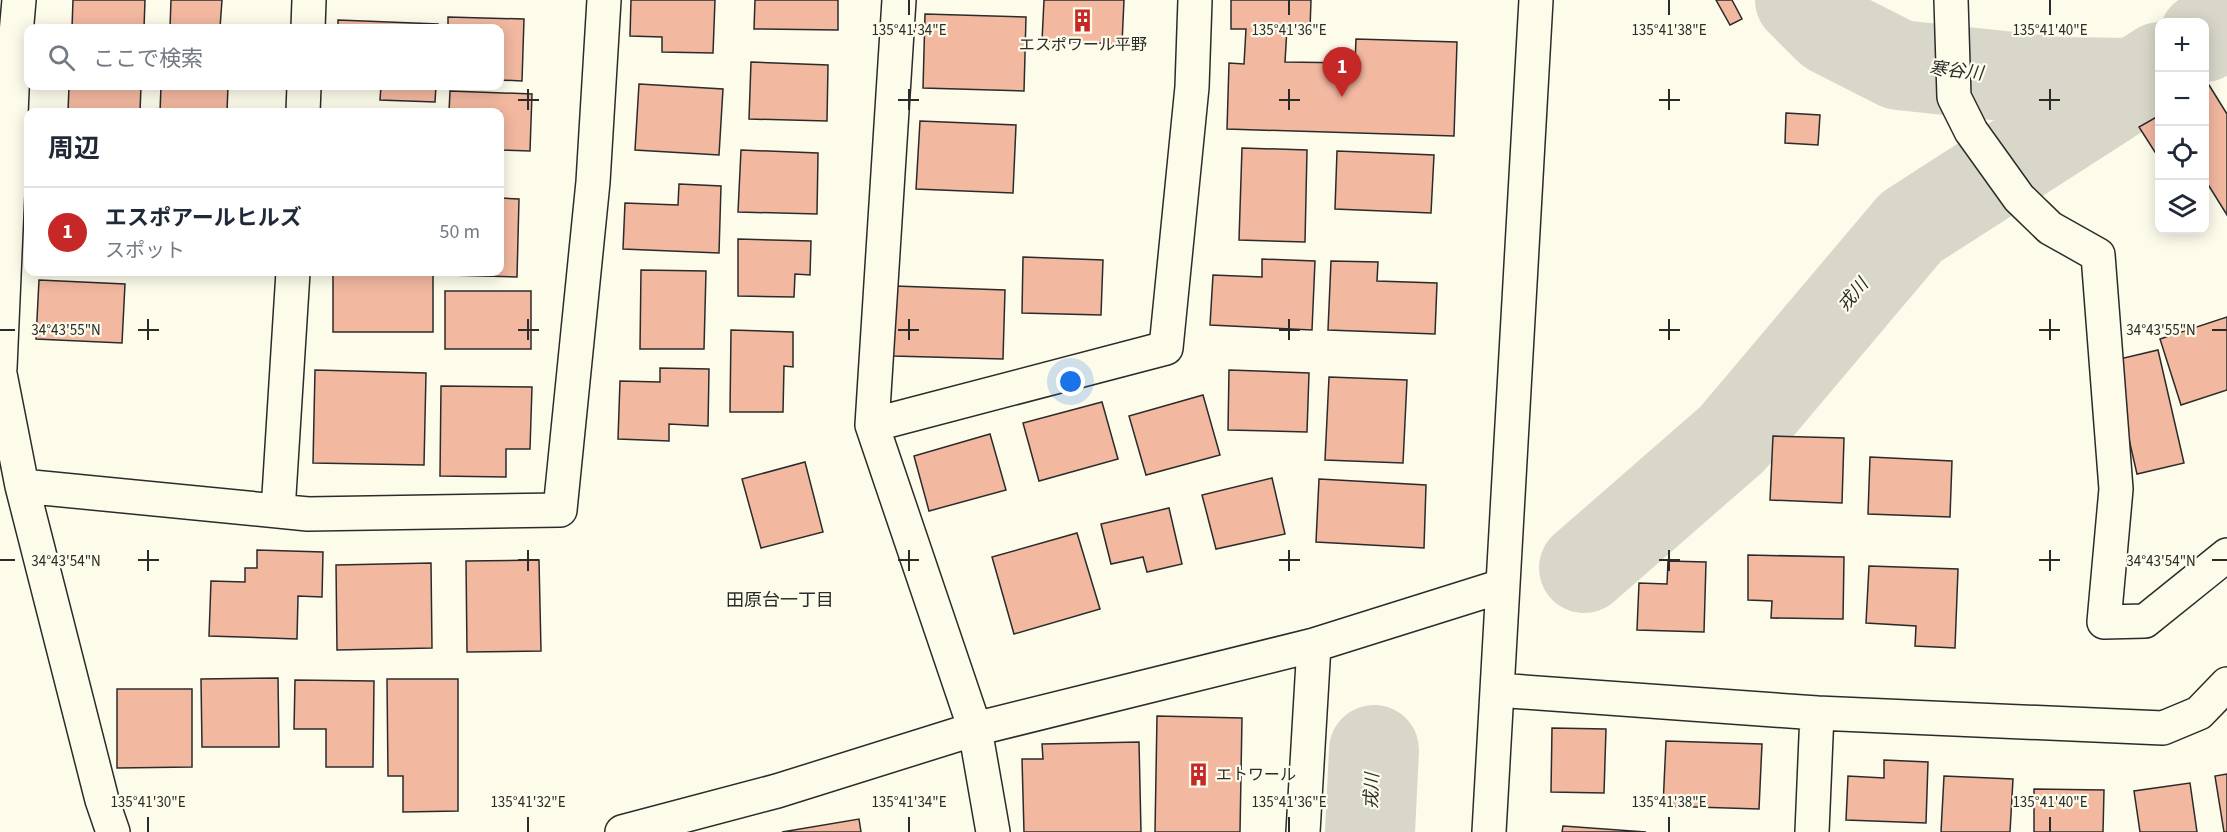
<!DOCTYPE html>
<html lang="ja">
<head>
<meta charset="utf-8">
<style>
	body { margin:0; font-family:"Source Sans 3","Noto Sans JP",sans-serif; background:#f6f6f7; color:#1f2937 }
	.controls { position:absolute; right:18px; top:18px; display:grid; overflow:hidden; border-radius:12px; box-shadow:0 3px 15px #0003 }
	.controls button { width:54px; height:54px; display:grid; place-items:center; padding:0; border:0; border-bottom:2px solid #e0e1e3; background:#fff; color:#1f2937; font:30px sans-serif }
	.you { position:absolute; left:1071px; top:382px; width:21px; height:21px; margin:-15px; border:4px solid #fff; border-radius:50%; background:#1a73e8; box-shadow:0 0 0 9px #1a73e833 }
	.badge { display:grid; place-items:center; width:39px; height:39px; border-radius:50%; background:#c62828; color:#fff; font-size:20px; font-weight:700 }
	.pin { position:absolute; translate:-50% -50px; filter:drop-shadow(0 2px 3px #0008) }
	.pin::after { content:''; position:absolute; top:32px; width:21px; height:18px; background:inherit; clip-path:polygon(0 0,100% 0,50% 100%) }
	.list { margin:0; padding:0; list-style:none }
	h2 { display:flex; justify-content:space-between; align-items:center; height:78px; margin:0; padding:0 24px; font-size:26px }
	h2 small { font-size:20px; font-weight:400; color:#747a83 }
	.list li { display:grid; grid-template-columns:39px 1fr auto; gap:18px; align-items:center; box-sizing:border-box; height:90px; padding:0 24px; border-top:2px solid #e0e1e3 }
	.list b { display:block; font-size:22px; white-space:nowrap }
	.list p { margin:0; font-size:20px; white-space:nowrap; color:#747a83 }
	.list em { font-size:20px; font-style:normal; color:#747a83 }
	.icon { flex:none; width:33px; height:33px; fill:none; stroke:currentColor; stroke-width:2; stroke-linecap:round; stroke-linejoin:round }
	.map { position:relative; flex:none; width:2227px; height:832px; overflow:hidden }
	.search { position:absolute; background:#fff; box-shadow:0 3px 15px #0003; left:24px; top:24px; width:480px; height:66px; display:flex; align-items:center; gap:15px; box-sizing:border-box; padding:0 21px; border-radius:12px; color:#747a83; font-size:22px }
	.panel { position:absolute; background:#fff; box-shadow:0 3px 15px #0003; left:24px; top:108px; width:480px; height:168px; border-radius:12px }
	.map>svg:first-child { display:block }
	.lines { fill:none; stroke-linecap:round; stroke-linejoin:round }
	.river { stroke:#d8d7c9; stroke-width:90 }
	.building { fill:#f2b8a0; stroke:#2b2b2b; stroke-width:1.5 }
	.minor-casing { stroke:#2b2b2b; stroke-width:36 }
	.minor { stroke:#fdfbea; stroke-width:33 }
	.ticks { fill:none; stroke:#2b2b2b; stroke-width:2 }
	.labels { text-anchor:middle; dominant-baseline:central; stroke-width:4.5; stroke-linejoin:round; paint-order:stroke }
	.poi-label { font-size:16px; fill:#2b2b2b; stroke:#fdfbea }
	.water-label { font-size:18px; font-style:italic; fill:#2b2b2b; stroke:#fdfbea }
	.neighbourhood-label { font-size:18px; fill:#2b2b2b; stroke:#fdfbea }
	.ticks-label { font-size:15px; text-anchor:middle; fill:#2b2b2b; stroke:#fdfbea; stroke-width:4.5; stroke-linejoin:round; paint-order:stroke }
</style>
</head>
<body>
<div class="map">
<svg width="2227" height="832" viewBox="0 0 2227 832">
	<rect width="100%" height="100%" fill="#fdfbea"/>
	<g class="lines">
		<path class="river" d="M 1800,0 L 1830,30 L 1899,65 L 2059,82 L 2132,83
			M 2204,37 L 2227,20
			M 1584,568 L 1732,439 L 1911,227 L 2160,67
			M 1370,832 L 1374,750"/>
	</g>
	<path class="building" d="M 73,0 L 145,0 L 144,28 L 72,28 Z
		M 171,0 L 222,0 L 220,28 L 170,28 Z
		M 631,0 L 715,0 L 713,53 L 662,52 L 662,37 L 630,36 Z
		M 755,0 L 838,0 L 838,30 L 754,29 Z
		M 1044,0 L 1124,0 L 1122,44 L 1042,41 Z
		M 1231,0 L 1311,0 L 1310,29 L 1287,28 L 1285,62 L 1355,63 L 1356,39 L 1457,42 L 1454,136 L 1227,129 L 1229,63 L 1244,64 L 1246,29 L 1231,29 Z
		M 1716,0 L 1732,0 L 1742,19 L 1730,25 Z
		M 925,14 L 1026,17 L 1024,91 L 923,88 Z
		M 448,17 L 524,19 L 522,81 L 500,80 L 500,28 L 448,28 Z
		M 338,20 L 438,24 L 438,28 L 338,28 Z
		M 751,62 L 828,65 L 827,121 L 749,119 Z
		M 639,84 L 723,89 L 719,155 L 635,150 Z
		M 2209,85 L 2227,114 L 2227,215 L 2204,178 L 2204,88 Z
		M 69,86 L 141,86 L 140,112 L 68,112 Z
		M 161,86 L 228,86 L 227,112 L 160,112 Z
		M 381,86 L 436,86 L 435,102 L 380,100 Z
		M 450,91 L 532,94 L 530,151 L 500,150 L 500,112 L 449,112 Z
		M 1786,113 L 1820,115 L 1818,145 L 1785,143 Z
		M 2160,115 L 2160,160 L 2139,127 Z
		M 920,121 L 1016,125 L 1013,193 L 916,189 Z
		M 1242,148 L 1307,150 L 1305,242 L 1239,240 Z
		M 741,150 L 818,153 L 817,214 L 738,212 Z
		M 1337,151 L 1434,155 L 1431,213 L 1335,209 Z
		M 679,184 L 721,186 L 719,253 L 623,249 L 625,203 L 678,205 Z
		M 500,198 L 519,199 L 517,277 L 450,275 L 450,272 L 500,272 Z
		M 738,239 L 811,241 L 810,275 L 795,274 L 794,297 L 738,296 Z
		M 1023,257 L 1103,260 L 1101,315 L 1022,313 Z
		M 1262,259 L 1315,261 L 1312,330 L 1210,325 L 1213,275 L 1262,277 Z
		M 1331,261 L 1378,262 L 1377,281 L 1437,283 L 1435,334 L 1328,330 Z
		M 641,270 L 706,271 L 704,349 L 640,349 Z
		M 333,272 L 433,272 L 433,332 L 333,332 Z
		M 39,280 L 125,284 L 122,343 L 36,339 Z
		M 895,286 L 1005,290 L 1003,359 L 893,356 Z
		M 445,291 L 531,291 L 531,349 L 445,349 Z
		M 2227,317 L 2227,390 L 2181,405 L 2160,339 Z
		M 731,330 L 793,332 L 793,367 L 784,366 L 783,412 L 730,412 Z
		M 2158,350 L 2184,463 L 2137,474 L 2111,361 Z
		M 660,368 L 709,369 L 708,426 L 669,424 L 669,441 L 618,439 L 620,381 L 660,382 Z
		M 315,370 L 426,373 L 424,465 L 313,463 Z
		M 1229,370 L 1309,373 L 1307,432 L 1228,430 Z
		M 1329,377 L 1407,380 L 1403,463 L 1325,460 Z
		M 441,386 L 532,387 L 530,449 L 506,449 L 506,477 L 440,476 Z
		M 1203,395 L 1220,455 L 1146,475 L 1129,416 Z
		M 1102,402 L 1118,459 L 1039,481 L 1023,423 Z
		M 990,434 L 1006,490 L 929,511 L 914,456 Z
		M 1773,436 L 1844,438 L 1842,503 L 1770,500 Z
		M 1870,457 L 1952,461 L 1950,517 L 1868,514 Z
		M 805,462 L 823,532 L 761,548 L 742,479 Z
		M 1272,478 L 1285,534 L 1216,549 L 1202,495 Z
		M 1319,479 L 1426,485 L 1424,548 L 1316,542 Z
		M 1169,508 L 1182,564 L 1147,572 L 1143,557 L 1111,564 L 1101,524 Z
		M 1077,533 L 1100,609 L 1014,634 L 992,557 Z
		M 257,550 L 323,552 L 322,597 L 298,596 L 297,639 L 209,636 L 211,581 L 245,582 L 245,568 L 257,568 Z
		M 1748,555 L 1844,557 L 1843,619 L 1771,618 L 1772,601 L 1748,600 Z
		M 539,560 L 541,651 L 467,652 L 466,561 Z
		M 1668,561 L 1706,562 L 1704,632 L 1637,630 L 1639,583 L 1667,584 Z
		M 431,563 L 432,648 L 337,650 L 336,565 Z
		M 1869,566 L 1958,569 L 1955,648 L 1915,646 L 1916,626 L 1866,623 Z
		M 278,678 L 279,747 L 202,747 L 201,679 Z
		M 387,679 L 458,679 L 458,811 L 403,812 L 403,776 L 388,776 Z
		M 295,680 L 374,681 L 373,767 L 326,767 L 326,729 L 294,729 Z
		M 117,689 L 192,689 L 192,767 L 117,768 Z
		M 1157,716 L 1242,718 L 1240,832 L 1155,832 Z
		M 1552,728 L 1606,729 L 1604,793 L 1551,792 Z
		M 1666,741 L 1762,744 L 1759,809 L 1663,806 Z
		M 1139,742 L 1141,832 L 1024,832 L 1022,759 L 1043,759 L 1042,744 Z
		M 1884,760 L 1928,762 L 1926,823 L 1846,820 L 1848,776 L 1884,778 Z
		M 2227,774 L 2227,832 L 2224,832 L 2215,776 Z
		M 1944,776 L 2013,779 L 2010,832 L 1941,832 Z
		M 2190,783 L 2197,832 L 2140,832 L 2134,791 Z
		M 2034,789 L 2104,790 L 2103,832 L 2034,832 Z
		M 859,819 L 861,832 L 782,832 Z
		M 1563,826 L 1646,832 L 1562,832 Z"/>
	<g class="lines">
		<defs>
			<path id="minor" d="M 899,0 L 872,425 L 975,729 L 993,832
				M 1951,0 L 1954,97 L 1971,131 L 2019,198 L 2050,228 L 2098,255 L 2116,489 L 2104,622 L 2145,621 L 2227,555
				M 308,28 L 309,0
				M 303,112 L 304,86
				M 0,368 L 13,68 L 19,0
				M 0,374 L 22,486 L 102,800 L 113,832
				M 872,425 L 1166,348 L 1192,87 L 1195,0
				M 22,486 L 308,514 L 560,510 L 593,182 L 604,0
				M 278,511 L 293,272
				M 1497,690 L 1817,713 L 1812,832
				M 1817,713 L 2163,728 L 2199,713 L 2227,684
				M 622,832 L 777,791 L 975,729 L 1314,645 L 1502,586
				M 1303,832 L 1314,645
				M 1489,832 L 1536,0"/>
		</defs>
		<use href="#minor" class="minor-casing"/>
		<use href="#minor" class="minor"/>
	</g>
	<path class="ticks" d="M 909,0 L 909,15M 1289,0 L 1289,15M 1669,0 L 1669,15M 2050,0 L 2050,15M 528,89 L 528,110M 909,89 L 909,110M 1289,89 L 1289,110M 1669,89 L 1669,110M 2050,89 L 2050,110M 518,100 L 539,100M 898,100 L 919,100M 1279,100 L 1300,100M 1659,100 L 1680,100M 2039,100 L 2060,100M 148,319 L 148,340M 528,319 L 528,340M 909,319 L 909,340M 1289,319 L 1289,340M 1669,319 L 1669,340M 2050,319 L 2050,340M 0,330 L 15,330M 138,330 L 159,330M 518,330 L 539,330M 898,330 L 919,330M 1279,330 L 1300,330M 1659,330 L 1680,330M 2039,330 L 2060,330M 2212,330 L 2227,330M 148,550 L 148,571M 528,550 L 528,571M 909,550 L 909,571M 1289,550 L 1289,571M 1669,550 L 1669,571M 2050,550 L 2050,571M 0,560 L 15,560M 138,560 L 159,560M 518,560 L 539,560M 898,560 L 919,560M 1279,560 L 1300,560M 1659,560 L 1680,560M 2039,560 L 2060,560M 2212,560 L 2227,560M 148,817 L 148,832M 528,817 L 528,832M 909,817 L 909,832M 1289,817 L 1289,832M 1669,817 L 1669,832M 2050,817 L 2050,832"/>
	<defs>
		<symbol id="building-bare" viewBox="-9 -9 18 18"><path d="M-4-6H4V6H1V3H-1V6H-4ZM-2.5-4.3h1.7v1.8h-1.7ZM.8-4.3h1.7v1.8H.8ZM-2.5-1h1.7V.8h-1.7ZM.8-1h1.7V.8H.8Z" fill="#c62828" stroke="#fdfbea" stroke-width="2.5" paint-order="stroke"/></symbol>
	</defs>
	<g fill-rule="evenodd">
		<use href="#building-bare" x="1066" y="4" width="33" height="33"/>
		<use href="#building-bare" x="1182" y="758" width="33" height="33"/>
	</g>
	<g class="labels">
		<g class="poi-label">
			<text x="1083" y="45">エスポワール平野</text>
			<text x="1216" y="775" text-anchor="start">エトワール</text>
		</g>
		<g class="water-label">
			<text transform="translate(1956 71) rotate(6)">寒谷川</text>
			<text transform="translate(1853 295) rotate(-50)">戎川</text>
			<text transform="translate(1372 791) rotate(-88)">戎川</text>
		</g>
		<g class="neighbourhood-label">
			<text x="780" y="600">田原台一丁目</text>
		</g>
	</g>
	<g class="ticks-label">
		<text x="909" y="35">135°41'34"E</text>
		<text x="1289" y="35">135°41'36"E</text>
		<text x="1669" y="35">135°41'38"E</text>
		<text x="2050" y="35">135°41'40"E</text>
		<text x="66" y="335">34°43'55"N</text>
		<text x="2161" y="335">34°43'55"N</text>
		<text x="66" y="566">34°43'54"N</text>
		<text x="2161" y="566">34°43'54"N</text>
		<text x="148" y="807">135°41'30"E</text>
		<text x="528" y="807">135°41'32"E</text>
		<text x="909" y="807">135°41'34"E</text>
		<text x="1289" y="807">135°41'36"E</text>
		<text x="1669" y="807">135°41'38"E</text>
		<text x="2050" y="807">135°41'40"E</text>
	</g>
</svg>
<div class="controls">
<button>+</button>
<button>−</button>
<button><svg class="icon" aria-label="locate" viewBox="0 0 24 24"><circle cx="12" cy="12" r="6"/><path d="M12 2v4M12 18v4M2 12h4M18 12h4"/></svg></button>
<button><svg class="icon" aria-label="layers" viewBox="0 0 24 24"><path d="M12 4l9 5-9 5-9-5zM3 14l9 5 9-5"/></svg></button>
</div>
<div class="you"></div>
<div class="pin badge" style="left:1342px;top:97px">1</div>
<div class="search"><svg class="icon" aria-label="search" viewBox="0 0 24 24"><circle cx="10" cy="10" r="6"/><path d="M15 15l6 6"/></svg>ここで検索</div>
<section class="panel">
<h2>周辺<small></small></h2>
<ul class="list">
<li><span class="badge">1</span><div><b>エスポアールヒルズ</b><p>スポット</p></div><em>50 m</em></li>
</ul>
</section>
</div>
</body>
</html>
